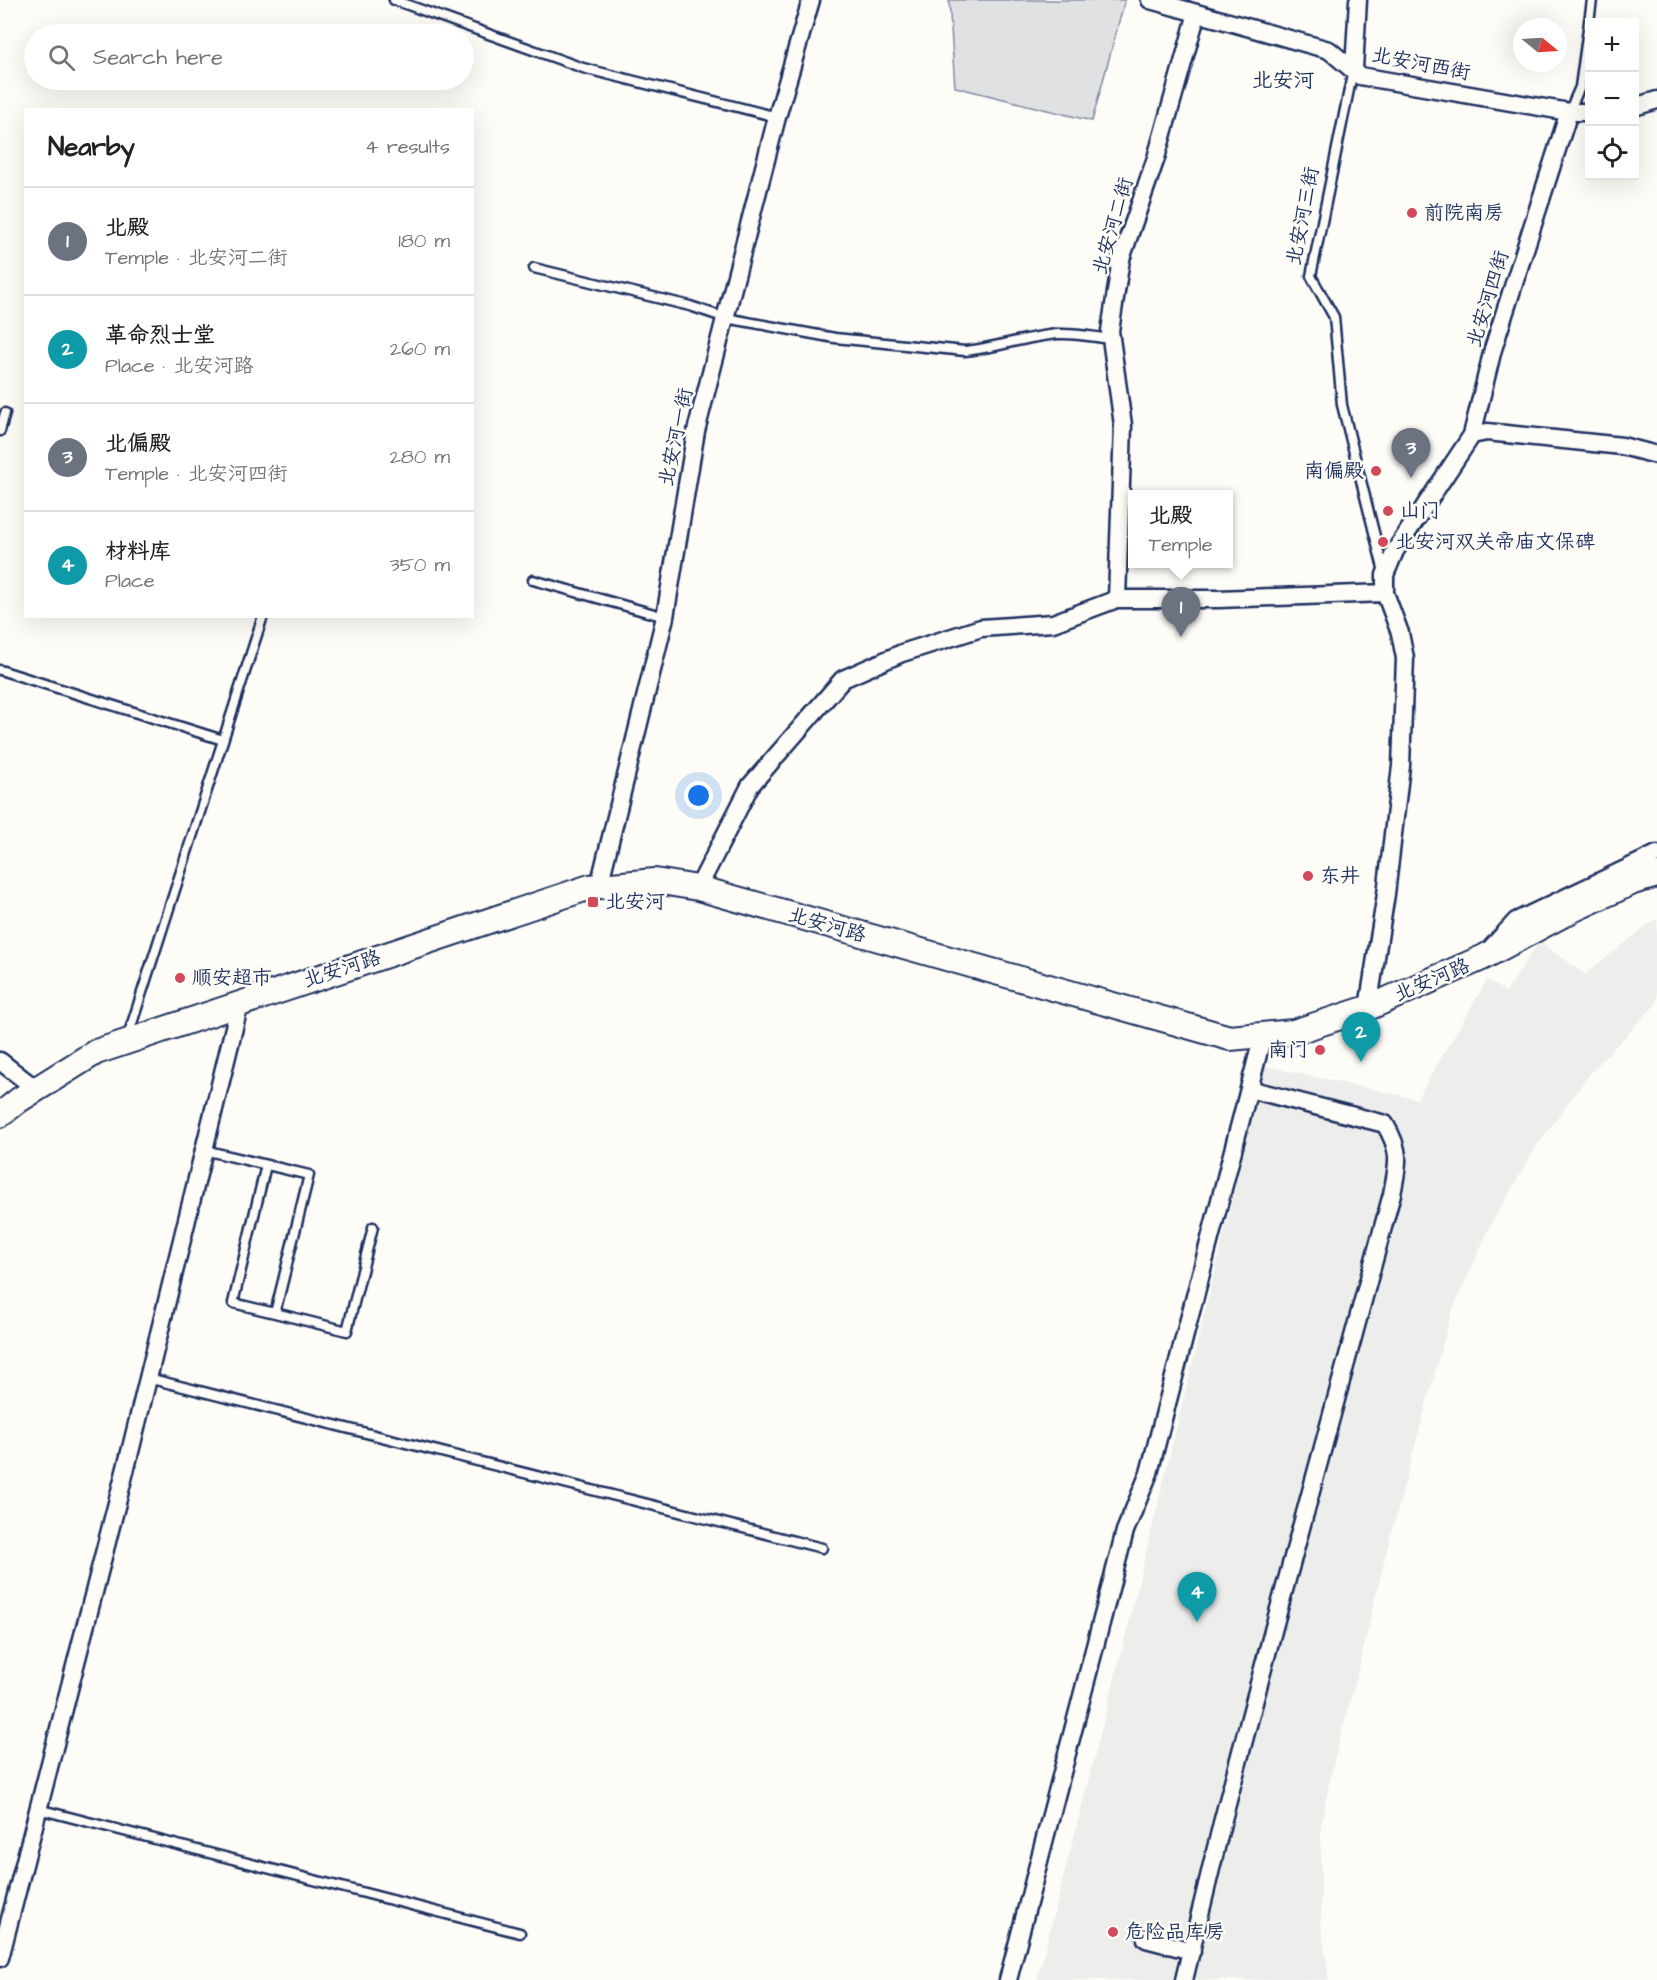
<!DOCTYPE html>
<html lang="en">
<head>
<meta charset="utf-8">
<style>
	body { margin:0; font-family:"Architects Daughter","LXGW WenKai TC",sans-serif; background:#f2f2f2; color:#202124 }
	.controls { position:absolute; right:18px; top:18px; display:grid; overflow:hidden; border-radius:0px; box-shadow:0 6px 24px #0002 }
	.controls button { width:54px; height:54px; display:grid; place-items:center; padding:0; border:0; border-bottom:2px solid #e0e0e0; background:#fff; color:#202124; font:30px sans-serif }
	.compass { position:absolute; left:1513px; top:18px; width:54px; height:54px; border-radius:50%; background:#fff; box-shadow:0 6px 24px #0002; rotate:108deg }
	.you { position:absolute; left:699px; top:796px; width:21px; height:21px; margin:-15px; border:4px solid #fff; border-radius:50%; background:#1a73e8; box-shadow:0 0 0 9px #1a73e833 }
	.badge { display:grid; place-items:center; width:39px; height:39px; border-radius:50%; background:#0b8043; color:#fff; font-size:20px; font-weight:700 }
	.pin { position:absolute; translate:-50% -50px; filter:drop-shadow(0 2px 3px #0008) }
	.pin::after { content:''; position:absolute; top:32px; width:21px; height:18px; background:inherit; clip-path:polygon(0 0,100% 0,50% 100%) }
	.popup { position:absolute; left:1128px; top:490px; width:105px; height:78px; box-sizing:border-box; display:grid; place-content:center; border-radius:0px; background:#fff; filter:drop-shadow(0 2px 4px #0005); font-size:20px; white-space:nowrap; color:#757577 }
	.popup b { font-size:22px; color:#202124 }
	.popup::after { content:''; position:absolute; left:50%; top:100%; margin-left:-12px; border:12px solid transparent; border-top-color:#fff }
	.list { margin:0; padding:0; list-style:none }
	h2 { display:flex; justify-content:space-between; align-items:center; height:78px; margin:0; padding:0 24px; font-size:26px }
	h2 small { font-size:20px; font-weight:400; color:#757577 }
	.list li { display:grid; grid-template-columns:39px 1fr auto; gap:18px; align-items:center; box-sizing:border-box; height:108px; padding:0 24px; border-top:2px solid #e0e0e0 }
	.list b { display:block; font-size:22px; white-space:nowrap }
	.list p { margin:0; font-size:20px; white-space:nowrap; color:#757577 }
	.list em { font-size:20px; font-style:normal; color:#757577 }
	.icon { flex:none; width:33px; height:33px; fill:none; stroke:currentColor; stroke-width:2; stroke-linecap:round; stroke-linejoin:round }
	.map { position:relative; flex:none; width:1657px; height:1980px; overflow:hidden }
	.search { position:absolute; background:#fff; box-shadow:0 6px 24px #0002; left:24px; top:24px; width:450px; height:66px; display:flex; align-items:center; gap:15px; box-sizing:border-box; padding:0 21px; border-radius:33px; color:#757577; font-size:22px }
	.panel { position:absolute; background:#fff; box-shadow:0 6px 24px #0002; left:24px; top:108px; width:450px; height:510px; border-radius:0px }
	.map>svg:first-child { display:block }
	.built { fill:#edeeec }
	.green { fill:#e0e1e3; stroke:#7e88a0; stroke-width:1.5 }
	.lines { fill:none; stroke-linecap:round; stroke-linejoin:round }
	.lane-casing { stroke:#1b2f5e; stroke-width:13 }
	.street-casing { stroke:#1b2f5e; stroke-width:21 }
	.secondary-casing { stroke:#1b2f5e; stroke-width:28 }
	.lane { stroke:#fdfcf7; stroke-width:8 }
	.street { stroke:#fdfcf7; stroke-width:16 }
	.secondary { stroke:#fdfcf7; stroke-width:24 }
	.poi-dot { fill:#d1495b; stroke:#fdfcf7; stroke-width:2 }
	.labels { text-anchor:middle; dominant-baseline:central; stroke-width:5; stroke-linejoin:round; paint-order:stroke }
	.street-label { font-size:20px; fill:#1b2f5e; stroke:#fdfcf7 }
	.poi-label { font-size:20px; fill:#1b2f5e; stroke:#fdfcf7; text-anchor:start }
	.neighbourhood-label { font-size:21px; fill:#1b2f5e; stroke:#fdfcf7 }
</style>
</head>
<body>
<div class="map">
<svg width="1657" height="1980" viewBox="0 0 1657 1980">
	<rect width="100%" height="100%" fill="#fdfcf7"/>
	<filter id="ink" filterUnits="userSpaceOnUse"><feTurbulence type="fractalNoise" baseFrequency=".0167" numOctaves="2"/><feDisplacementMap in="SourceGraphic" scale="12" xChannelSelector="R" yChannelSelector="G"/><feConvolveMatrix kernelMatrix="1 2 1 2 8 2 1 2 1" color-interpolation-filters="sRGB"/></filter>
	<g filter="url(#ink)">
		<path class="built" d="M 1657,918 L 1657,1003 L 1592,1071 L 1538,1144 L 1491,1224 L 1451,1314 L 1388,1545 L 1356,1680 L 1334,1760 L 1321,1825 L 1321,1924 L 1329,1980 L 1037,1980 L 1124,1642 L 1265,1066 L 1417,1099 L 1487,980 L 1506,992 L 1539,941 L 1585,974 Z"/>
		<path class="green" d="M 949,0 L 1125,0 L 1092,121 L 955,87 Z"/>
		<g class="lines">
			<defs>
				<path id="lane" d="M 394,0 L 583,68 L 777,117
					M 1353,70 L 1311,276 L 1334,317 L 1342,405 L 1384,572
					M 1569,112 L 1580,87 L 1592,0
					M 534,268 L 690,306 L 726,318 L 835,338 L 965,351 C 997,348 1027,336 1059,334 C 1075,333 1094,337 1111,339
					M 0,431 L 5,413
					M 533,580 L 665,617
					M 0,670 L 223,740
					M 128,1036 L 263,616
					M 204,1150 L 309,1175 L 275,1313 L 347,1331 L 373,1227
					M 266,1165 L 233,1303 L 275,1313
					M 148,1378 L 822,1548
					M 38,1809 L 520,1933"/>
				<path id="street" d="M 1150,0 L 1329,50 L 1360,76 L 1569,112 L 1590,112
					M 1354,69 L 1358,0
					M 1634,107 L 1657,100
					M 1472,435 L 1487,432 L 1622,446 L 1657,455
					M 1385,593 L 1385,575 L 1395,551 L 1472,435 L 1493,349 L 1569,112
					M 1117,599 L 1123,425 L 1110,331 L 1121,259 L 1156,158 L 1197,13
					M 599,886 L 665,617 L 696,431 L 777,117 L 811,0
					M 698,888 L 750,786 L 843,679 L 902,653 L 981,628 L 1053,623 L 1117,599 L 1218,599 L 1385,593 L 1400,633 L 1405,658 L 1401,766 L 1386,894 L 1368,1008
					M 1492,947 L 1516,921 L 1657,854
					M 0,1061 L 36,1089
					M 1146,1939 L 1192,1951
					M 0,1958 L 129,1456 L 240,1003
					M 1008,1980 L 1125,1531 L 1149,1473 L 1263,1035
					M 1184,1980 L 1222,1823 L 1274,1627 L 1392,1194 C 1398,1163 1402,1153 1385,1124 L 1249,1089"/>
				<path id="secondary" d="M 0,1115 L 19,1100 L 96,1052 L 590,887 L 655,881 L 698,888 L 1230,1038 L 1294,1032 L 1368,1008 L 1482,958 L 1572,910 L 1633,882 L 1657,875"/>
			</defs>
			<use href="#lane" class="lane-casing"/>
			<use href="#street" class="street-casing"/>
			<use href="#secondary" class="secondary-casing"/>
			<use href="#lane" class="lane"/>
			<use href="#street" class="street"/>
			<use href="#secondary" class="secondary"/>
		</g>
	</g>
	<g class="poi-dot">
		<circle cx="1412" cy="213" r="6"/>
		<circle cx="1376" cy="471" r="6"/>
		<circle cx="1388" cy="511" r="6"/>
		<circle cx="1383" cy="542" r="6"/>
		<circle cx="1308" cy="876" r="6"/>
		<rect x="587" y="896" width="12" height="12" rx="3"/>
		<circle cx="180" cy="978" r="6"/>
		<circle cx="1320" cy="1050" r="6"/>
		<circle cx="1113" cy="1932" r="6"/>
	</g>
	<g class="labels">
		<g class="street-label">
			<text transform="translate(1421 64) rotate(11)">北安河西街</text>
			<text transform="translate(1303 216) rotate(-79)">北安河三街</text>
			<text transform="translate(1113 226) rotate(-74)">北安河二街</text>
			<text transform="translate(1488 299) rotate(-73)">北安河四街</text>
			<text transform="translate(676 437) rotate(-78)">北安河一街</text>
			<text transform="translate(827 925) rotate(16)">北安河路</text>
			<text transform="translate(342 969) rotate(-18)">北安河路</text>
			<text transform="translate(1432 980) rotate(-23)">北安河路</text>
		</g>
		<g class="poi-label">
			<text x="1424" y="213">前院南房</text>
			<text x="1364" y="471" text-anchor="end">南偏殿</text>
			<text x="1400" y="511">山门</text>
			<text x="1395" y="542">北安河双关帝庙文保碑</text>
			<text x="1320" y="876">东井</text>
			<text x="605" y="902">北安河</text>
			<text x="192" y="978">顺安超市</text>
			<text x="1308" y="1050" text-anchor="end">南门</text>
			<text x="1125" y="1932">危险品库房</text>
		</g>
		<g class="neighbourhood-label">
			<text x="1283" y="80">北安河</text>
		</g>
	</g>
</svg>
<div class="controls">
<button>+</button>
<button>−</button>
<button><svg class="icon" aria-label="locate" viewBox="0 0 24 24"><circle cx="12" cy="12" r="6"/><path d="M12 2v4M12 18v4M2 12h4M18 12h4"/></svg></button>
</div>
<svg class="compass" viewBox="-18 -18 36 36"><path d="M0-13l5 13h-10z" fill="#e53935"/><path d="M0 13l5-13h-10z" fill="#757577"/></svg>
<div class="you"></div>
<div class="pin badge" style="left:1181px;top:637px;background:#6b7280">1</div>
<div class="popup"><b>北殿</b>Temple</div>
<div class="pin badge" style="left:1361px;top:1062px;background:#0f9aa8">2</div>
<div class="pin badge" style="left:1411px;top:478px;background:#6b7280">3</div>
<div class="pin badge" style="left:1197px;top:1622px;background:#0f9aa8">4</div>
<div class="search"><svg class="icon" aria-label="search" viewBox="0 0 24 24"><circle cx="10" cy="10" r="6"/><path d="M15 15l6 6"/></svg>Search here</div>
<section class="panel">
<h2>Nearby<small>4 results</small></h2>
<ul class="list">
<li><span class="badge" style="background:#6b7280">1</span><div><b>北殿</b><p>Temple · 北安河二街</p></div><em>180 m</em></li>
<li><span class="badge" style="background:#0f9aa8">2</span><div><b>革命烈士堂</b><p>Place · 北安河路</p></div><em>260 m</em></li>
<li><span class="badge" style="background:#6b7280">3</span><div><b>北偏殿</b><p>Temple · 北安河四街</p></div><em>280 m</em></li>
<li><span class="badge" style="background:#0f9aa8">4</span><div><b>材料库</b><p>Place</p></div><em>350 m</em></li>
</ul>
</section>
</div>
</body>
</html>
